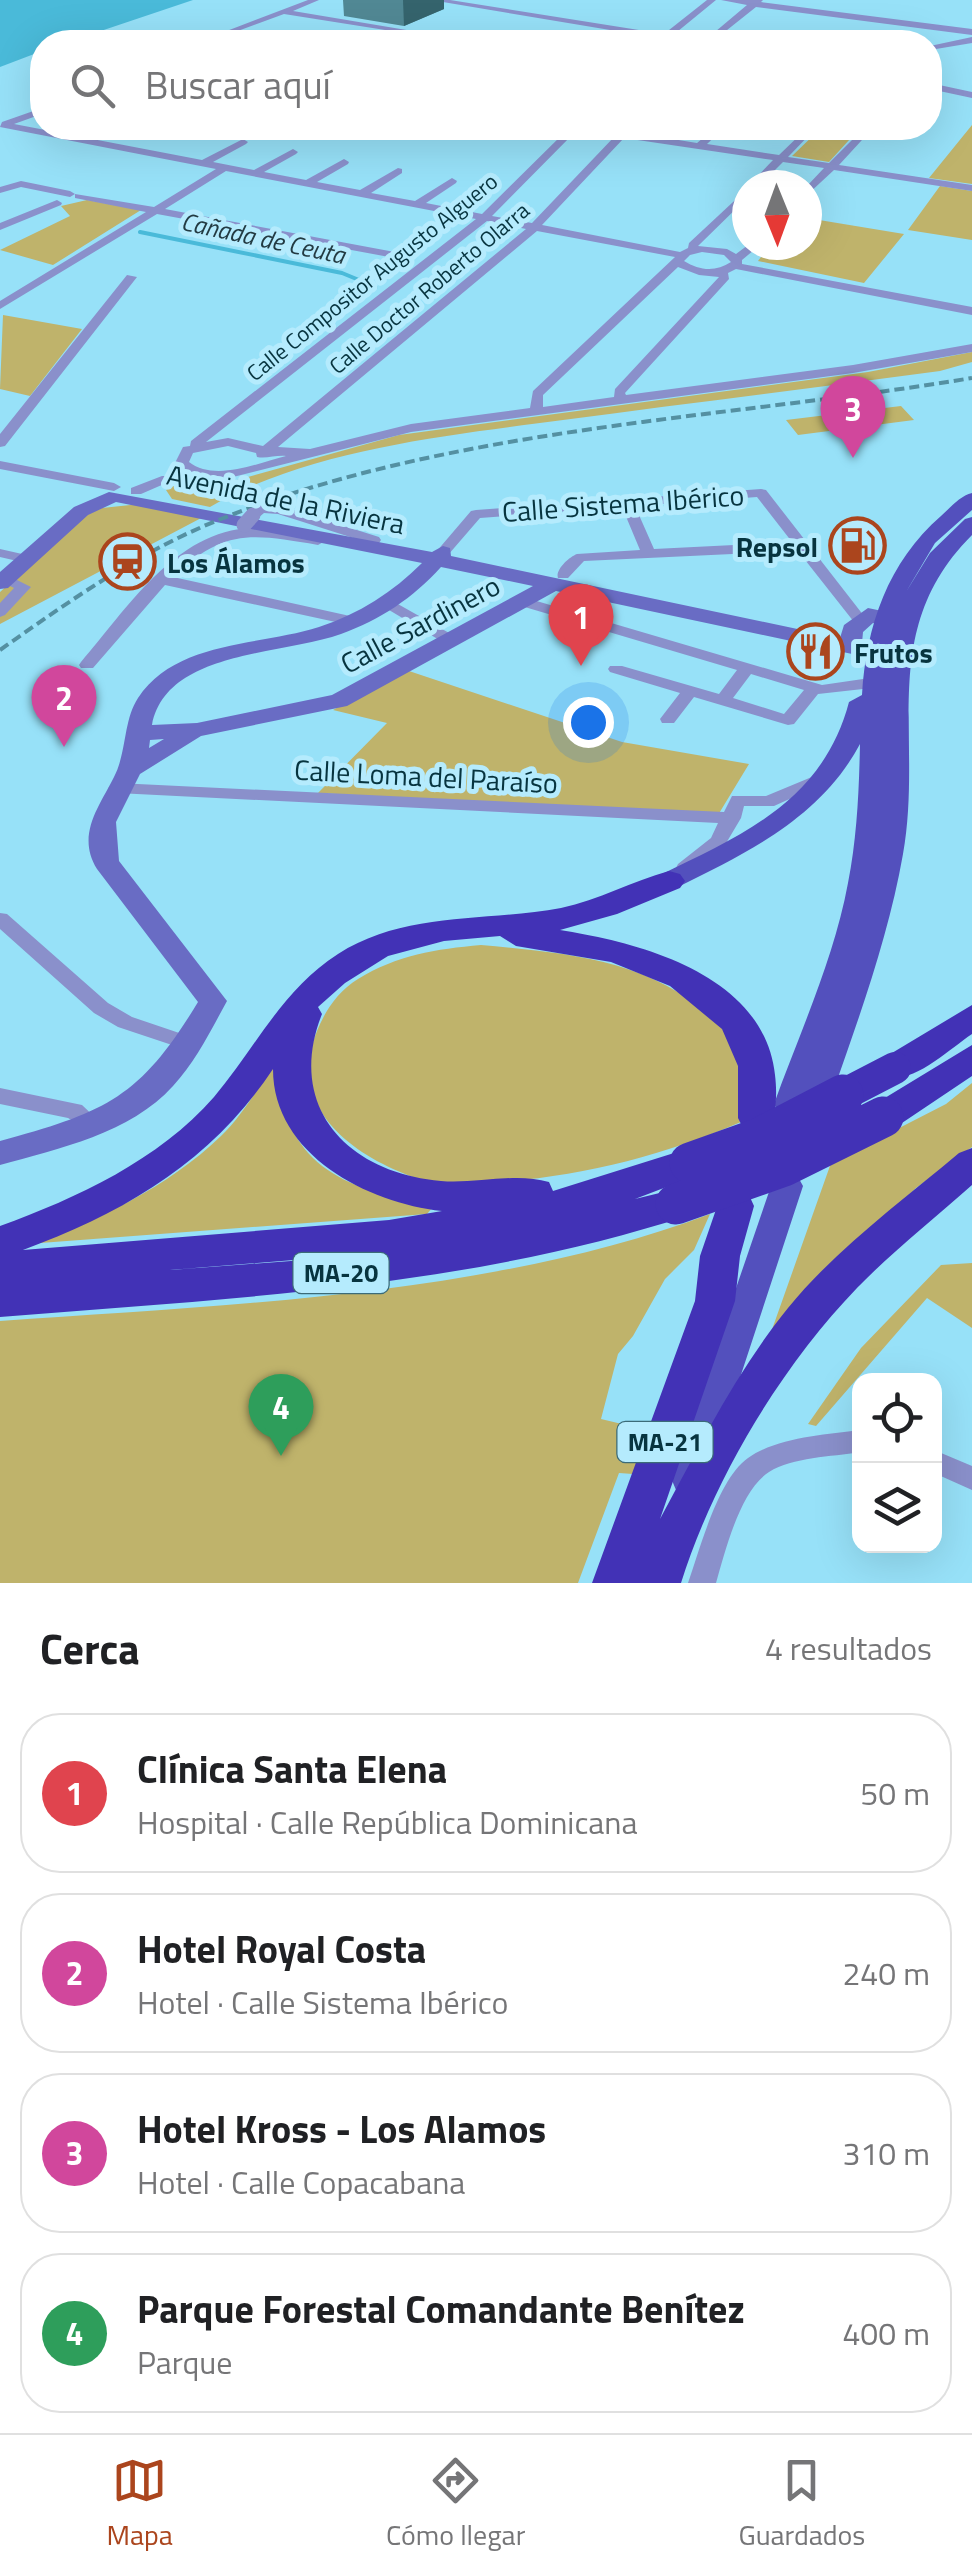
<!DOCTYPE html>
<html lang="es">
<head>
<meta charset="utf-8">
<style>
	body { margin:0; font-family:"Titillium Web",sans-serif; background:#f6f6f6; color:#202124 }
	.controls { position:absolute; right:30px; bottom:30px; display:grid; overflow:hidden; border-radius:20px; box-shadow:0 10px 40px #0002 }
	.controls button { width:90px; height:90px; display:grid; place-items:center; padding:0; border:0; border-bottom:2px solid #e0e0e0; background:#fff; color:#202124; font:50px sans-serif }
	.compass { position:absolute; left:732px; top:170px; width:90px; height:90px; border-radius:50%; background:#fff; box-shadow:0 10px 40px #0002; rotate:179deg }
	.you { position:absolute; left:588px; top:722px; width:35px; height:35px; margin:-25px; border:8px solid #fff; border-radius:50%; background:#1a73e8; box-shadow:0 0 0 15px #1a73e833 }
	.badge { display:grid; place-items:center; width:65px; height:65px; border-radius:50%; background:#ab451d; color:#fff; font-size:32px; font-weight:700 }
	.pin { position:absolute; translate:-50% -82px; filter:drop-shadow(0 2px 5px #0008) }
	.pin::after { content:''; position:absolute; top:52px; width:35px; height:30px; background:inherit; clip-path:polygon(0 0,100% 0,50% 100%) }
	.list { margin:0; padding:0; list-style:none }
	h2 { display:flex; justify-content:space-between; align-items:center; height:130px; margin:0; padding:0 40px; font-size:42px }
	h2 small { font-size:32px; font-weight:400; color:#757577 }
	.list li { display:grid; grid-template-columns:65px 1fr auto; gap:30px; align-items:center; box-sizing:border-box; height:160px; margin:0 20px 20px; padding:0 20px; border:2px solid #e0e0e0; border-radius:40px }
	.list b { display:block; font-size:38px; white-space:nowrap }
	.list p { margin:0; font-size:32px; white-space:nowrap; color:#757577 }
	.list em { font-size:32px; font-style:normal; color:#757577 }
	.icon { flex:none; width:55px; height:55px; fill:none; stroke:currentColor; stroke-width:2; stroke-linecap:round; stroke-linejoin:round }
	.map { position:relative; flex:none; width:972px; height:1583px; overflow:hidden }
	.search { position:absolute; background:#fff; box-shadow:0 10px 40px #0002; left:30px; right:30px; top:30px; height:110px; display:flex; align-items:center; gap:25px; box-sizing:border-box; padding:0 35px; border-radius:40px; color:#757577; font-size:38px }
	.sheet { height:850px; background:#fff }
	nav { display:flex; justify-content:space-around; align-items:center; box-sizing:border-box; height:140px; border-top:2px solid #e0e0e0; background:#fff; font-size:28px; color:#757577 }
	nav a { display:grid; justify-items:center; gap:5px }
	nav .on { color:#ab451d }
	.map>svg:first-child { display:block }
	.green { fill:#bfb36b }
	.water { fill:#4abad9 }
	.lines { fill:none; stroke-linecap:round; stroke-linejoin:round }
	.stream { stroke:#4abad9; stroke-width:4 }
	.street { fill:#8a90cb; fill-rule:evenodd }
	.secondary { fill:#696cc4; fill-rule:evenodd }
	.primary { fill:#5350bd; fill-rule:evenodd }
	.highway { fill:#4232b6; fill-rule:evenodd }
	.rail { stroke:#5490a2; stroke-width:4; stroke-dasharray:10 5; stroke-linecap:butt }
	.street-bridge { stroke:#8a90cb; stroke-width:15 }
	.highway-bridge-far1 { stroke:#4232b6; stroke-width:32 }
	.highway-bridge { stroke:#4232b6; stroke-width:41 }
	.wall { fill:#518894 }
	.shaded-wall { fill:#35646d }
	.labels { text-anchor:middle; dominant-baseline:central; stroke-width:10; stroke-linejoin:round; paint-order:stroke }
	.far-street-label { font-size:22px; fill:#07343f; stroke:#b5ebfd }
	.far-water-label { font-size:25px; font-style:italic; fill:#233b43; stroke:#b5ebfd }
	.shield { fill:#b5ebfd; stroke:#3b6b78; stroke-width:2.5 }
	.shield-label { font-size:25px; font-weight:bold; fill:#07343f }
	.street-label { font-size:28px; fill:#07343f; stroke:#b5ebfd }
	.poi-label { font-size:28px; font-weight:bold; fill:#07343f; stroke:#b5ebfd; text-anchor:start }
</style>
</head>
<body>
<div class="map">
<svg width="972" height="1583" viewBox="0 0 972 1583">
	<rect width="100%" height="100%" fill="#97e1f8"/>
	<path class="green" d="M 972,125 L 972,184 L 929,178 Z
		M 821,128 L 860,128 L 829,162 L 792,156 Z
		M 940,186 L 972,191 L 972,240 L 908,230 Z
		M 87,200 L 141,210 L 53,265 L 0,250 L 70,216 L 61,206 Z
		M 807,218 L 904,234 L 864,283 L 758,261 L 770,245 L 807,245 Z
		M 3,315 L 82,329 L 30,396 L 0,389 Z
		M 972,352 L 972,362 L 940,371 C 814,388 689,403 563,420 C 450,435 309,449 210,507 L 172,499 L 166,490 L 179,483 L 230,482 L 399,435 L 868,372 Z
		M 901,406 L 914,420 L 798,435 L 786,420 Z
		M 140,504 L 205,516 L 0,624 L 0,592 L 86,515 L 102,508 Z
		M 406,670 L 622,742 L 749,764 L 718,815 L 318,793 L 387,723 L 333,710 Z
		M 481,945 C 565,953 653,959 716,1022 C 727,1033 737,1045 741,1060 C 746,1078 741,1103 741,1122 C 658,1158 568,1180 477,1183 C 462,1183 445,1186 431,1183 C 363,1163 283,1113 317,1031 C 325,1011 338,991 358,979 C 397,955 436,949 481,945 Z
		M 276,1062 C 284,1168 340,1185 432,1208 L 427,1214 L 27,1244 C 97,1221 167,1188 221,1136 C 242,1116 259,1086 276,1062 Z
		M 972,1083 L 972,1147 L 916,1188 L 769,1338 L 831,1163 L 946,1104 Z
		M 710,1214 L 694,1250 L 665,1279 L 633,1336 L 618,1354 L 601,1419 L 647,1430 L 633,1474 L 619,1473 L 578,1583 L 0,1583 L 0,1321 C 229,1305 495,1295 710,1214 Z
		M 972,1263 L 972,1328 L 927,1298 L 816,1426 L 808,1424 L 861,1348 L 941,1265 Z"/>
	<path class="water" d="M 0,0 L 193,0 L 68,42 L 42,42 L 42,51 L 0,67 Z"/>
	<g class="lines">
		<path class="stream" d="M 140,232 L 342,273 L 376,287"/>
		<path class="street" d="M 308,0 L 319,0 L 293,11 L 478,42 L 461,42 L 284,14 L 208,42 L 198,42 Z
			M 431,0 L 450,0 L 664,34 L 707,0 L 716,0 L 672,36 L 700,42 L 667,40 L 655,42 L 658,38 Z
			M 721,0 L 763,0 L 761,2 L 972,29 L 972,35 L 756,7 L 712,42 L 703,42 L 747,5 Z
			M 972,37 L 972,43 L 930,50 L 930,46 Z
			M 930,83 L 972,92 L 972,98 L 930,89 Z
			M 42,108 L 42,114 L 14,124 L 202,160 L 243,139 L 248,142 L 246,144 L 213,162 L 254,170 L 293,149 L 298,152 L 296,154 L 264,172 L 306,180 L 344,159 L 349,162 L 348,164 L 317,182 L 360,190 L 398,168 L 402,169 L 402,173 L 371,193 L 415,201 L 452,178 L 457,181 L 456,183 L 426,203 L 482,214 L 569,128 L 620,131 L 623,128 L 632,128 L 629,132 L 697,143 L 715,128 L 724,128 L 707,144 L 779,155 L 807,128 L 816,128 L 788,157 L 829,163 L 864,128 L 873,128 L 839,165 L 972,185 L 972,191 L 834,170 L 807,195 L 807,186 L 824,168 L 783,162 L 760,185 L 749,185 L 773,160 L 624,138 L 542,225 L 680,252 L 688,248 L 689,243 L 747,189 L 747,198 L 698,246 L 727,249 L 736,254 L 748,245 L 760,245 L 742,260 L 742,264 L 972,307 L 972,315 L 736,269 L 728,273 L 729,279 L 625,393 L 626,395 L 853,365 L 972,344 L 972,352 L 853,373 L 411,432 L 229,478 L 208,477 L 208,483 L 203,484 L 164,484 L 141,494 L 131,494 L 131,488 L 162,476 L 190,476 L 175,463 L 183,447 L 190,446 L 191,441 L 476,219 L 226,171 L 165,209 L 400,253 L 406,256 L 400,259 L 157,214 L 0,309 L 0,301 L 146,212 L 75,198 L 75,194 L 154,207 L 216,169 L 0,127 L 2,122 ZM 577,130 L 615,136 L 532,223 L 492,216 ZM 487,221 L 526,229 L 263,446 L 228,438 L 206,442 ZM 537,231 L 675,257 L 533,391 L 530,408 L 411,424 L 310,449 L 278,447 ZM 702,252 L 724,255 L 731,262 C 716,272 700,271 684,261 L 690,255 ZM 678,267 L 699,275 L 719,277 L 615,389 L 614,397 L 543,407 L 543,395 ZM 228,446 L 256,453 L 257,457 C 266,459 276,455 286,456 C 258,463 215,482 189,462 L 193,453 Z
			M 21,181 L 70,191 L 75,194 L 70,197 L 21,187 L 0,193 L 0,187 Z
			M 57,200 L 62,203 L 61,205 L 0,230 L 0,223 Z
			M 127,275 L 137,277 L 5,446 L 0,447 L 0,434 Z
			M 0,461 L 114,483 L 121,487 L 114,491 L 0,469 Z
			M 761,489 L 766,490 L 864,616 L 867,619 L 864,622 L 854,622 L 798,551 L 584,561 L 568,578 L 558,578 C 555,570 569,557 577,554 L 640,550 L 622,507 L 480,518 L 448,555 L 438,555 L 436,552 L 471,511 L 476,510 ZM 757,497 L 792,542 L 654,549 L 635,506 Z
			M 261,505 L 284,507 L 379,537 L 381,540 L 379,543 L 369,543 L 278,514 L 264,513 L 258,518 L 248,518 L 248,512 Z
			M 252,528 L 318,537 L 325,541 L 318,545 C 252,534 224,528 173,577 L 359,618 L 362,621 L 359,624 L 354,626 L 165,585 L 93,668 L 81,668 L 79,665 L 81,662 C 126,610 176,530 252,528 Z
			M 0,549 L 31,556 L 33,559 L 26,563 L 0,557 Z
			M 5,574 L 31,587 L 5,615 L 0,617 L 0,603 L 14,588 L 0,581 L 0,575 Z
			M 523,597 L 822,685 L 863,679 L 871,684 L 863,689 L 818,694 L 794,724 L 788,725 L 694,697 L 674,723 L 662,723 L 660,719 L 680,693 L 610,672 L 608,669 L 610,666 L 622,666 L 719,694 L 737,670 L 518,605 L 515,602 ZM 751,674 L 804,690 L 784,714 L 733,698 Z
			M 389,599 L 458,638 L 460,641 L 458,644 L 446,644 L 384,607 L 381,604 Z
			M 819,774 L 825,775 L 828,779 L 825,783 L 774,806 L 744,806 L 741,818 L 725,845 L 692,872 L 685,874 L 676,868 L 678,864 L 711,838 L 718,823 L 117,793 L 108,788 L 117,783 L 724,812 L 732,796 L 766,796 Z
			M 0,913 L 7,914 L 108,1003 L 132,1017 L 194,1038 L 197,1043 L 194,1048 L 187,1050 L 118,1027 L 94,1013 L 0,929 Z
			M 0,1088 L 82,1105 L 101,1123 L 98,1129 L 90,1131 L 68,1118 L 0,1104 Z
			M 860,1430 L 860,1452 C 831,1457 793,1457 769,1472 C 740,1490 725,1552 716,1583 L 688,1583 C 700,1549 718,1479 748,1458 C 778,1437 824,1435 860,1430 Z
			M 934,1450 L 972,1466 L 972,1490 L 934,1473 Z"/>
		<path class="secondary" d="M 109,492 L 432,552 L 443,546 L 450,548 L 451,556 L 840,638 L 844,625 L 868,608 L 915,618 L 918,623 L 907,630 L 873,623 L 863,632 L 862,643 L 907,652 L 910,657 L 899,664 L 556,591 L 347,706 L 201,736 L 140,774 L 116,822 L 119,861 L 227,1001 C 211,1030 196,1061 173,1086 C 131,1133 58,1149 0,1165 L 0,1141 C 106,1112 140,1098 198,1002 L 97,869 C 76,835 99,807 114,777 C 127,752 123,721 138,698 C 176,640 260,646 319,627 C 359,614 393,592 422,563 L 116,502 L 88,515 L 8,588 L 0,589 L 0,572 L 74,507 ZM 441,567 L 533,586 L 332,695 L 197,723 L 152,725 C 166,650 283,655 341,634 C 380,620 413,598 441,567 ZM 164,739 L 149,748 L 150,740 Z"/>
		<path class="primary" d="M 972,493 L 972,510 L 935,543 L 906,592 L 930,553 L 965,519 L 972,517 L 972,535 C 876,631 924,735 903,854 C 889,934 861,1012 834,1089 L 830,1097 L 819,1100 L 807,1095 L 800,1112 L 789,1115 L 778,1112 L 774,1104 C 800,1032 834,959 848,883 C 857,837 859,791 860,744 C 821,817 749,852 678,887 L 669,890 L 656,881 L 660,875 C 745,834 823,800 849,702 L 862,695 C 866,626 888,562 941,516 C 951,507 960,496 972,493 Z
			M 787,1174 L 798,1177 L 803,1186 L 707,1478 L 702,1490 L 689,1495 L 676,1490 L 671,1478 L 771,1186 L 776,1177 Z"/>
		<path class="highway" d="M 669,871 L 680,874 L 685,881 L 680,888 L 617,914 L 560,930 C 642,943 764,975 775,1075 C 777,1092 777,1112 769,1128 L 756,1132 L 743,1128 L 738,1118 L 738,1066 L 722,1029 L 670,986 L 611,962 L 516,946 L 500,936 L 444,941 L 388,956 L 345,983 L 318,1007 L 322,1014 C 285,1107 348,1173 441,1181 C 476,1184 516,1172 549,1182 L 553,1191 L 690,1148 L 703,1153 L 709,1163 L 703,1173 L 635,1199 L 676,1189 L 690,1193 L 695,1204 L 690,1215 C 466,1288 233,1298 0,1317 L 0,1226 C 77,1198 159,1160 214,1097 C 256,1047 282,990 338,954 C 405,911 486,922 561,908 C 599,900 632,881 669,871 ZM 273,1069 C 273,1155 368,1203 442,1211 L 389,1220 L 23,1250 C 126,1212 212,1161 273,1069 ZM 380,1253 L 358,1256 L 170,1270 Z
			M 972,1005 L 972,1034 C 948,1050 912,1086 882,1077 L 877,1068 L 882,1059 Z
			M 972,1045 L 972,1076 L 896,1127 L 883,1131 L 870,1127 L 865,1117 L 870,1107 Z
			M 972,1148 L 972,1185 C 934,1219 893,1251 857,1288 C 781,1367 714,1478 681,1583 L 592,1583 L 695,1301 L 700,1256 L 721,1195 L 735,1191 L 749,1195 L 754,1206 L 740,1256 L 735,1301 L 660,1519 C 699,1447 736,1372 788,1308 C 836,1249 901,1202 959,1153 Z"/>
		<path class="rail" d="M 0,650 C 71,600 140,551 221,519 C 454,426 726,419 972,378"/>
		<path class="street-bridge" d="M 244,525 L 253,515"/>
		<path class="highway-bridge-far1" d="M 839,1097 L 895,1068"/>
		<path class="highway-bridge" d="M 690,1163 L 760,1138 L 843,1095
			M 676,1204 L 784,1166 L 883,1117"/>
	</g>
	<path class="wall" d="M 343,0 L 444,0 L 444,9 L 404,26 L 344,16 Z"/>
	<path class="shaded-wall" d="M 403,0 L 444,0 L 444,9 L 404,26 Z"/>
	<defs>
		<symbol id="fuel-ring" viewBox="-11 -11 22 22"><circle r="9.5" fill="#b5ebfd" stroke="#ab451d" stroke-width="1.5"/><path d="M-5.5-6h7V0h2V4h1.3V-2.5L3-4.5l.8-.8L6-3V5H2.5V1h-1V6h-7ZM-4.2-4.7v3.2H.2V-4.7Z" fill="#ab451d"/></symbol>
		<symbol id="station-ring" viewBox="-11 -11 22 22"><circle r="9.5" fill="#b5ebfd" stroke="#ab451d" stroke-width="1.5"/><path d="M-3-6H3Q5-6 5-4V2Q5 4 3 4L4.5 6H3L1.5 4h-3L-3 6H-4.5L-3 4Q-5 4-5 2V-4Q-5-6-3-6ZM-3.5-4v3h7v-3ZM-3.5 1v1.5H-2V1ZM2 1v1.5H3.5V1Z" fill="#ab451d"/></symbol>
		<symbol id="restaurant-ring" viewBox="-11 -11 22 22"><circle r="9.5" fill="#b5ebfd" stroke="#ab451d" stroke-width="1.5"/><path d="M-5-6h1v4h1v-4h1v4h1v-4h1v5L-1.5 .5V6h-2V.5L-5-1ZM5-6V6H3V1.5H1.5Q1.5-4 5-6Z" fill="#ab451d"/></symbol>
	</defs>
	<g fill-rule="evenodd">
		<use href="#fuel-ring" x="826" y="514" width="63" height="63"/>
		<use href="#station-ring" x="96" y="530" width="63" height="63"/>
		<use href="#restaurant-ring" x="784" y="620" width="63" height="63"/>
	</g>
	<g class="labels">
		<g class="far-street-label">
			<text transform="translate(372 277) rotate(-39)">Calle Compositor Augusto Alguero</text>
			<text transform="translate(429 288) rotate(-40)">Calle Doctor Roberto Olarra</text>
		</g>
		<g class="far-water-label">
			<text transform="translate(263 238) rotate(12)">Cañada de Ceuta</text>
		</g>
		<g class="shield">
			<rect x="293.5" y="1253" width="95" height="40" rx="8"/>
			<rect x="617.5" y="1422" width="95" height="40" rx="8"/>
		</g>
		<g class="shield-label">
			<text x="341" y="1273">MA-20</text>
			<text x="665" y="1442">MA-21</text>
		</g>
		<g class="street-label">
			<text transform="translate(286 499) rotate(12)">Avenida de la Riviera</text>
			<text transform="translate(623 503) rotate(-4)">Calle Sistema Ibérico</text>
			<text transform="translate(420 624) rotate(-28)">Calle Sardinero</text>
			<text transform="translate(426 776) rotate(3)">Calle Loma del Paraíso</text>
		</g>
		<g class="poi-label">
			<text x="818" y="546" text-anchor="end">Repsol</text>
			<text x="167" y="562">Los Álamos</text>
			<text x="854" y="652">Frutos</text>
		</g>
	</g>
</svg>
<div class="controls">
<button><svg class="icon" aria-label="locate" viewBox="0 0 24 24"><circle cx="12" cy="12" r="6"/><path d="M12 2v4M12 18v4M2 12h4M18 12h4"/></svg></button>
<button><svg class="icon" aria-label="layers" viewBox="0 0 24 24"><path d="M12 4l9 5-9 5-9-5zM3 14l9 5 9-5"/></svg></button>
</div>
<svg class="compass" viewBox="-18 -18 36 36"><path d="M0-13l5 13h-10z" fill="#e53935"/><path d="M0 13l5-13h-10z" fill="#757577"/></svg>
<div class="you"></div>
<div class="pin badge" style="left:581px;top:666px;background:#e0444e">1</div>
<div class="pin badge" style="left:64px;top:747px;background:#d1479c">2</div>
<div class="pin badge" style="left:853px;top:458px;background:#d1479c">3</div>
<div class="pin badge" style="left:281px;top:1456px;background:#2e9e5b">4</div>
<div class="search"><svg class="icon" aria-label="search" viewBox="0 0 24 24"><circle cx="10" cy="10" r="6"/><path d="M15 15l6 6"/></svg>Buscar aquí</div>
</div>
<section class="sheet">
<h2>Cerca<small>4 resultados</small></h2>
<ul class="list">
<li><span class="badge" style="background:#e0444e">1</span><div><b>Clínica Santa Elena</b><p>Hospital · Calle República Dominicana</p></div><em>50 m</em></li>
<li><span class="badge" style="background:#d1479c">2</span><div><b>Hotel Royal Costa</b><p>Hotel · Calle Sistema Ibérico</p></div><em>240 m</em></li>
<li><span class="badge" style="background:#d1479c">3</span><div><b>Hotel Kross - Los Alamos</b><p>Hotel · Calle Copacabana</p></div><em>310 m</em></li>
<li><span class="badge" style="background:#2e9e5b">4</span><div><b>Parque Forestal Comandante Benítez</b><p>Parque</p></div><em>400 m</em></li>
</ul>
</section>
<nav>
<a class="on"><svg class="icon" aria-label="map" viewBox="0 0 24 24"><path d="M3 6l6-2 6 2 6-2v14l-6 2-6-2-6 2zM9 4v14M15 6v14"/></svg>Mapa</a>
<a><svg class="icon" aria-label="directions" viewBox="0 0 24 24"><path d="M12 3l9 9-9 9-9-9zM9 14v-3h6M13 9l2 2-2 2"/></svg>Cómo llegar</a>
<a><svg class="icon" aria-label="saved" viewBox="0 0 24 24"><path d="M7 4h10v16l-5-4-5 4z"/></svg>Guardados</a>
</nav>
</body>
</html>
